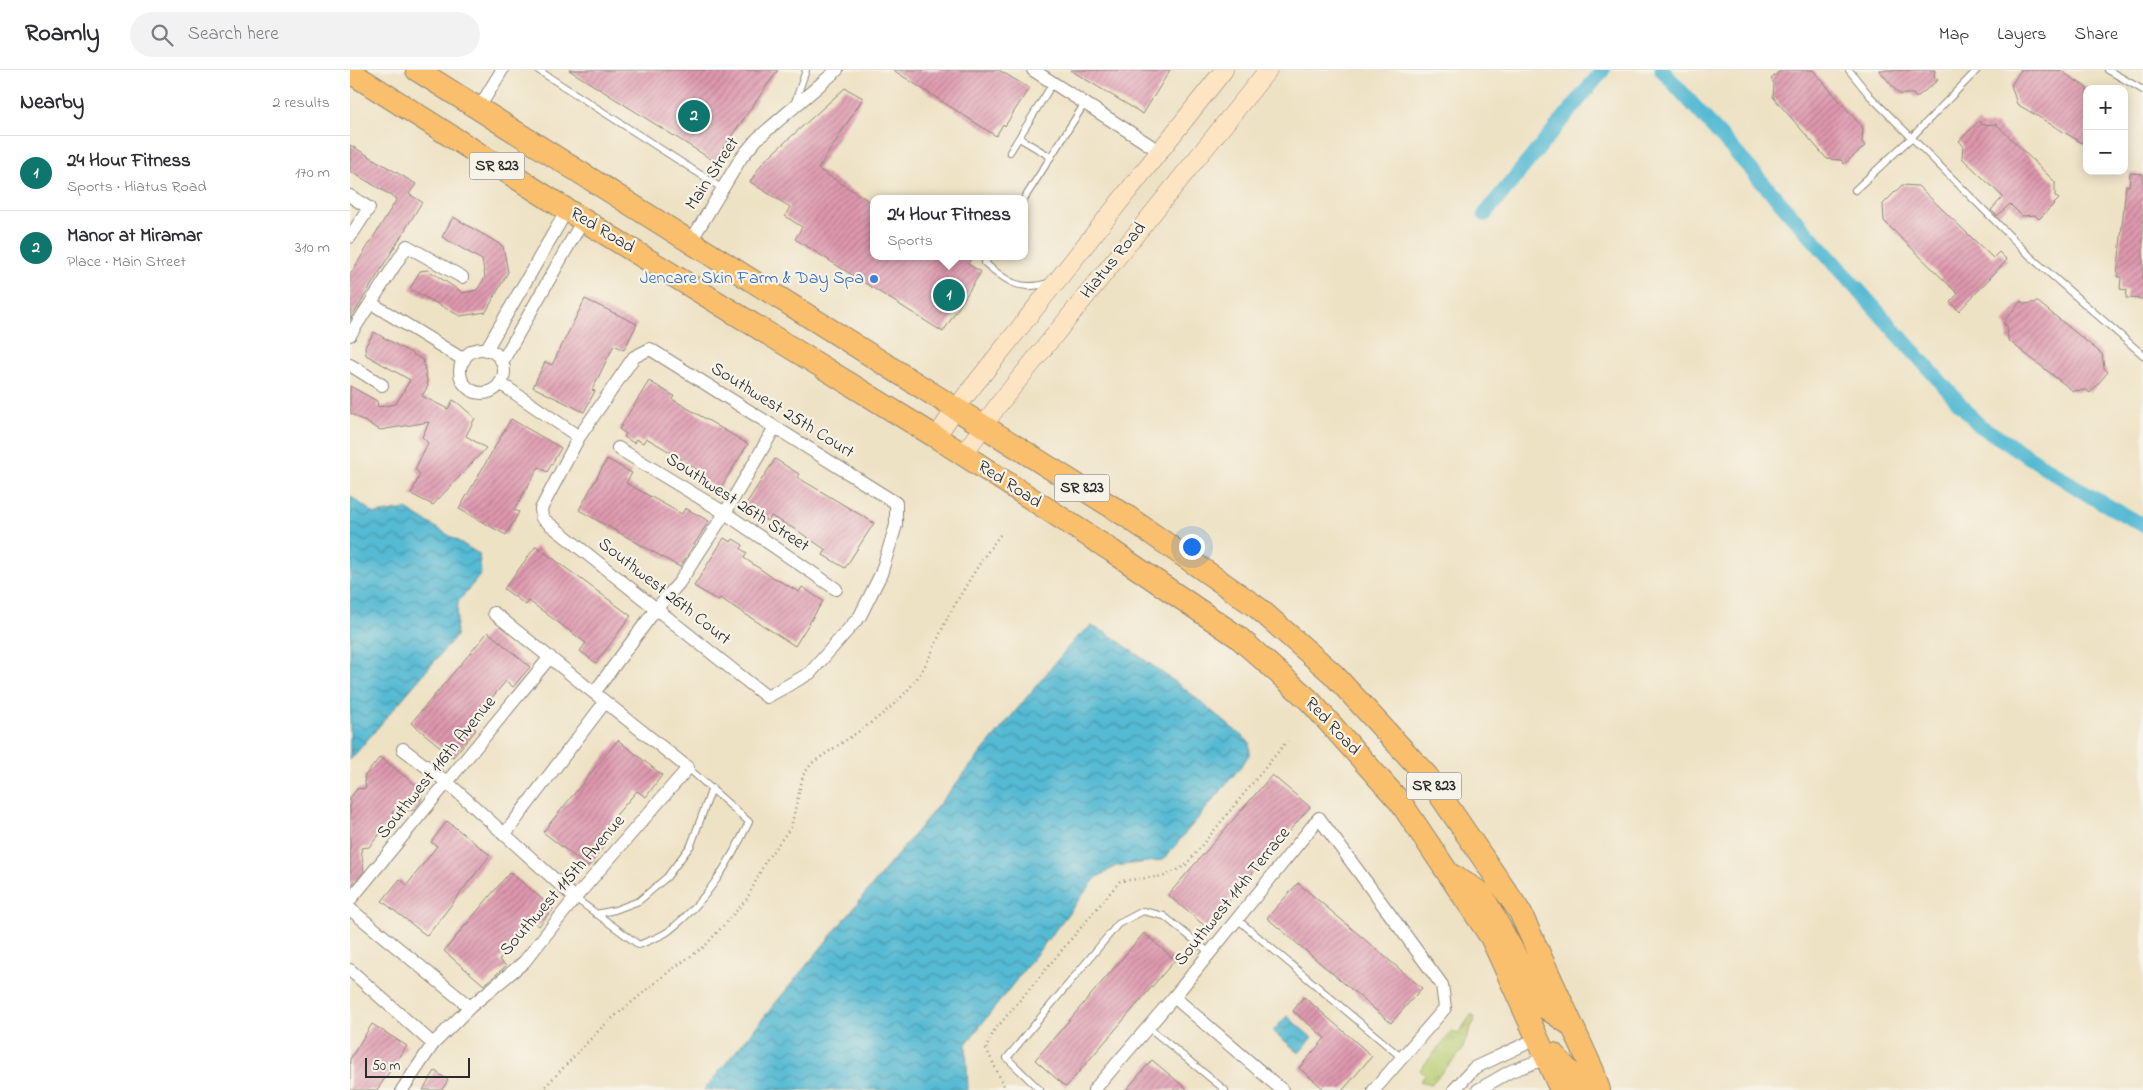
<!DOCTYPE html>
<html lang="en">
<head>
<meta charset="utf-8">
<style>
	body { margin:0; font-family:"Indie Flower",sans-serif; background:#f2f2f3; color:#2b2b33 }
	.controls { position:absolute; right:15px; top:15px; display:grid; overflow:hidden; border-radius:10px; box-shadow:0 2px 12px #0003 }
	.controls button { width:45px; height:45px; display:grid; place-items:center; padding:0; border:0; border-bottom:1px solid #e1e1e2; background:#fff; color:#2b2b33; font:25px sans-serif }
	.scale { position:absolute; left:15px; bottom:12px; width:105px; box-sizing:border-box; padding-left:5px; border:2px solid #2b2b2b; border-top:0; font-size:14px; line-height:18px; white-space:nowrap; color:#2b2b2b; -webkit-text-stroke:4px #f7f3e8; paint-order:stroke }
	.you { position:absolute; left:841px; top:476px; width:18px; height:18px; margin:-12px; border:4px solid #fff; border-radius:50%; background:#1a73e8; box-shadow:0 0 0 8px #1a73e833 }
	.badge { display:grid; place-items:center; width:32px; height:32px; border-radius:50%; background:#0f766e; color:#fff; font-size:16px; font-weight:700 }
	.pin { position:absolute; translate:-50% -50%; border:2px solid #fff; box-shadow:0 1px 5px #0006 }
	.popup { position:absolute; left:520px; top:125px; width:158px; height:65px; box-sizing:border-box; display:grid; place-content:center; border-radius:10px; background:#fff; filter:drop-shadow(0 1px 4px #0005); font-size:16px; white-space:nowrap; color:#7c7c81 }
	.popup b { font-size:19px; color:#2b2b33 }
	.popup::after { content:''; position:absolute; left:50%; top:100%; margin-left:-10px; border:10px solid transparent; border-top-color:#fff }
	.list { margin:0; padding:0; list-style:none }
	h2 { display:flex; justify-content:space-between; align-items:center; height:65px; margin:0; padding:0 20px; font-size:21px }
	h2 small { font-size:16px; font-weight:400; color:#7c7c81 }
	.list li { display:grid; grid-template-columns:32px 1fr auto; gap:15px; align-items:center; box-sizing:border-box; height:75px; padding:0 20px; border-top:1px solid #e1e1e2 }
	.list b { display:block; font-size:19px; white-space:nowrap }
	.list p { margin:0; font-size:16px; white-space:nowrap; color:#7c7c81 }
	.list em { font-size:16px; font-style:normal; color:#7c7c81 }
	.icon { flex:none; width:28px; height:28px; fill:none; stroke:currentColor; stroke-width:2; stroke-linecap:round; stroke-linejoin:round }
	.map { position:relative; flex:none; width:1793px; height:1020px; overflow:hidden }
	header { display:flex; align-items:center; gap:30px; box-sizing:border-box; height:70px; padding:0 25px; background:#fff; border-bottom:1px solid #e1e1e2 }
	header strong { font-size:24px }
	nav { display:flex; gap:28px; margin-inline-start:auto; font-size:18px }
	.search { width:350px; height:45px; background:#f2f2f3; display:flex; align-items:center; gap:12px; box-sizing:border-box; padding:0 18px; border-radius:28px; color:#7c7c81; font-size:19px }
	main { display:flex }
	aside { flex:1; background:#fff }
	.map>svg:first-child { display:block }
	.grass { fill:url(#grass-tufts); stroke:#717c4f }
	.water { fill:url(#water-waves); stroke:#40727f }
	.lines { fill:none; stroke-linecap:round; stroke-linejoin:round }
	.canal { stroke:#55bad3; stroke-width:15 }
	.building { fill:url(#building-hatch) }
	.lane-casing { stroke:#8c8678; stroke-width:8 }
	.street-casing { stroke:#8c8678; stroke-width:14 }
	.secondary-casing { stroke:#8c8678; stroke-width:19 }
	.highway-casing { stroke:#8c8678; stroke-width:24 }
	.path { stroke:#8c8678; stroke-width:2.5; stroke-dasharray:1 4; stroke-linecap:butt }
	.lane { stroke:#fff; stroke-width:6 }
	.street { stroke:#fff; stroke-width:12 }
	.secondary { stroke:#fde5c4; stroke-width:18 }
	.highway { stroke:#f9bf6c; stroke-width:22 }
	.shop-dot { fill:#3f7fe0; stroke:#f7f3e8; stroke-width:2 }
	.labels { text-anchor:middle; dominant-baseline:central; stroke-width:4.5; stroke-linejoin:round; paint-order:stroke }
	.shield { fill:#f7f3e8; stroke:#686764; stroke-width:1 }
	.shield-label { font-size:16px; font-weight:bold; fill:#2b2b2b }
	.street-label { font-size:18px; fill:#2b2b2b; stroke:#f7f3e8 }
	.shop-label { font-size:18px; fill:#366cbe; stroke:#f7f3e8; text-anchor:end }
</style>
</head>
<body>
<header>
<strong>Roamly</strong>
<div class="search"><svg class="icon" aria-label="search" viewBox="0 0 24 24"><circle cx="10" cy="10" r="6"/><path d="M15 15l6 6"/></svg>Search here</div>
<nav><a>Map</a><a>Layers</a><a>Share</a></nav>
</header>
<main>
<aside>
<h2>Nearby<small>2 results</small></h2>
<ul class="list">
<li><span class="badge">1</span><div><b>24 Hour Fitness</b><p>Sports · Hiatus Road</p></div><em>170 m</em></li>
<li><span class="badge">2</span><div><b>Manor at Miramar</b><p>Place · Main Street</p></div><em>310 m</em></li>
</ul>
</aside>
<div class="map">
<svg width="1793" height="1020" viewBox="0 0 1793 1020">
	<defs>
		<pattern id="grass-tufts" width="24" height="20" patternUnits="userSpaceOnUse" patternTransform="scale(1.25)"><rect width="24" height="20" fill="#b7ce73"/><path d="M3 7l-1-3M5 7V3M7 7l1-3M15 17l-1-3M17 17v-4M19 17l1-3" fill="none" stroke="#9eb164"/></pattern>
		<pattern id="water-waves" width="16" height="10" patternUnits="userSpaceOnUse" patternTransform="scale(1.25)"><rect width="16" height="10" fill="#55bad3"/><path d="M0 5q4-4 8 0t8 0" fill="none" stroke="#4797ab"/></pattern>
		<pattern id="building-hatch" width="6" height="6" patternUnits="userSpaceOnUse" patternTransform="scale(1.25)"><rect width="6" height="6" fill="#de98ae"/><path d="M-1 1l2-2M0 6l6-6M5 7l2-2" fill="none" stroke="#b47c8e"/></pattern>
	</defs>
	<rect width="100%" height="100%" fill="#f7f3e8"/>
	<filter id="ink" filterUnits="userSpaceOnUse"><feTurbulence type="fractalNoise" baseFrequency=".02" numOctaves="2"/><feDisplacementMap in="SourceGraphic" scale="10" xChannelSelector="R" yChannelSelector="G"/><feConvolveMatrix kernelMatrix="1 2 1 2 8 2 1 2 1" color-interpolation-filters="sRGB"/></filter>
	<filter id="wash" filterUnits="userSpaceOnUse"><feTurbulence type="fractalNoise" baseFrequency=".0096" numOctaves="4" result="noise"/><feDisplacementMap in="SourceGraphic" scale="20" xChannelSelector="R" yChannelSelector="G"/><feGaussianBlur stdDeviation="1.12" result="paint"/><feColorMatrix in="noise" values="0 0 0 0 0 0 0 0 0 0 0 0 0 0 0 0 0 1.4 0 .05"/><feComposite in="paint" operator="in"/></filter>
	<g filter="url(#wash)">
		<rect width="100%" height="100%" fill="#eee2c4"/>
		<path class="grass" d="M 1122,944 L 1125,948 L 1111,982 L 1081,1014 L 1070,1011 L 1075,1005 L 1070,1000 L 1102,961 L 1108,964 Z"/>
		<path class="water" d="M 0,426 L 25,444 L 56,439 L 129,484 L 131,504 L 108,532 L 106,566 L 0,690 Z
			M 741,556 L 757,563 L 835,619 L 899,672 L 900,683 L 893,694 L 813,790 L 766,796 L 746,808 L 616,974 L 618,1020 L 354,1020 L 724,570 Z
			M 937,946 L 962,968 L 949,983 L 923,961 Z"/>
		<g class="lines">
			<path class="canal" d="M 1312,0 L 1629,355 L 1740,426 L 1793,455
				M 1135,144 L 1253,0"/>
		</g>
		<g id="blocks">
			<path class="building" d="M 219,0 L 428,0 L 364,91 Z
				M 543,0 L 649,0 L 679,18 L 655,56 L 653,54 L 646,66 Z
				M 720,0 L 820,0 L 793,44 Z
				M 1431,0 L 1463,0 L 1513,58 L 1512,72 L 1515,76 L 1494,94 L 1491,90 L 1477,89 L 1423,27 L 1424,13 L 1421,9 Z
				M 1529,0 L 1585,0 L 1584,6 L 1588,10 L 1566,28 L 1563,24 L 1549,24 Z
				M 1671,0 L 1710,0 L 1737,18 L 1737,76 L 1667,34 L 1661,15 Z
				M 495,18 L 513,28 L 468,99 L 524,134 L 524,186 L 623,186 L 618,194 L 631,202 L 593,262 L 445,169 L 452,157 L 435,146 L 440,137 L 400,112 L 413,92 Z
				M 1629,51 L 1632,55 L 1646,54 L 1705,112 L 1705,126 L 1709,129 L 1689,149 L 1685,145 L 1672,146 L 1660,134 L 1647,146 L 1641,140 L 1653,127 L 1612,88 L 1613,75 L 1609,71 Z
				M 0,75 L 66,114 L 59,124 L 72,132 L 0,250 L 0,205 L 47,129 L 0,101 Z
				M 1780,103 L 1793,104 L 1793,229 L 1776,228 L 1777,220 L 1770,219 L 1771,207 L 1767,207 L 1776,115 L 1779,116 Z
				M 1552,115 L 1568,116 L 1643,188 L 1649,182 L 1657,190 L 1609,241 L 1600,232 L 1608,224 L 1534,151 L 1533,134 Z
				M 103,147 L 153,176 L 158,202 L 136,242 L 110,246 L 60,219 L 70,201 L 78,200 L 113,223 L 127,220 L 135,207 L 132,190 L 92,167 Z
				M 235,229 L 287,254 L 274,280 L 264,275 L 242,320 L 245,321 L 234,342 L 183,317 L 195,292 L 202,295 Z
				M 1671,231 L 1675,234 L 1688,232 L 1752,284 L 1754,298 L 1758,302 L 1740,323 L 1736,320 L 1723,321 L 1658,270 L 1657,256 L 1653,253 Z
				M 24,262 L 73,290 L 78,316 L 72,326 L 98,339 L 103,330 L 108,333 L 125,348 L 116,366 L 136,378 L 83,435 L 61,424 L 70,404 L 65,399 L 78,373 L 72,367 L 79,352 L 30,360 L 0,343 L 0,316 L 27,331 L 28,337 L 46,334 L 60,310 L 16,285 L 15,277 Z
				M 299,311 L 324,326 L 322,329 L 398,374 L 369,420 L 348,407 L 351,402 L 322,383 L 296,368 L 293,373 L 286,369 L 284,373 L 274,367 L 276,364 L 269,359 Z
				M 161,349 L 211,378 L 197,402 L 189,397 L 164,440 L 169,442 L 156,465 L 109,439 Z
				M 257,389 L 282,403 L 276,413 L 332,444 L 335,438 L 359,451 L 330,497 L 229,440 Z
				M 425,389 L 449,404 L 447,407 L 524,453 L 495,498 L 473,485 L 476,480 L 448,461 L 421,446 L 418,451 L 412,448 L 410,451 L 400,445 L 402,442 L 394,437 Z
				M 374,468 L 381,472 L 383,469 L 393,475 L 391,479 L 397,483 L 394,488 L 419,505 L 449,522 L 452,517 L 473,531 L 445,576 L 370,528 L 368,531 L 344,516 Z
				M 186,476 L 281,546 L 246,593 L 230,581 L 236,573 L 179,531 L 176,535 L 154,519 Z
				M 138,562 L 180,597 L 163,617 L 156,611 L 119,655 L 126,660 L 103,687 L 61,653 Z
				M 268,670 L 312,705 L 296,727 L 287,721 L 267,744 L 247,771 L 254,776 L 238,797 L 193,762 Z
				M 30,687 L 70,718 L 71,731 L 64,740 L 42,742 L 43,749 L 19,777 L 11,778 L 14,801 L 0,817 L 0,728 L 7,719 L 16,718 L 14,707 Z
				M 922,705 L 960,737 L 856,857 L 818,825 Z
				M 97,751 L 140,785 L 77,866 L 32,831 L 50,809 L 57,815 L 87,776 L 81,772 Z
				M 160,802 L 203,838 L 189,856 L 182,850 L 149,890 L 156,896 L 134,915 L 94,881 Z
				M 948,813 L 1072,918 L 1041,953 L 917,848 Z
				M 794,863 L 825,890 L 716,1017 L 685,990 Z
				M 954,927 L 1022,986 L 993,1020 L 975,1020 L 949,998 L 975,968 L 943,941 Z
				M 22,954 L 57,976 L 27,1020 L 0,1020 L 0,989 Z
				M 802,990 L 838,1020 L 776,1020 Z
				M 85,1001 L 98,1010 L 92,1020 L 73,1020 Z"/>
		</g>
	</g>
	<g filter="url(#ink)">
		<use href="#blocks" fill-opacity="0" stroke="#8c8678" stroke-width="1"/>
		<g class="lines">
			<defs>
				<path id="lane" d="M 188,0 L 373,119
					M 1499,0 L 1520,26 L 1683,189 L 1793,285
					M 1758,0 L 1793,20
					M 445,32 L 456,0
					M 669,68 L 701,87
					M 660,82 L 703,13
					M 1505,120 L 1561,68 L 1627,0
					M 674,129 L 735,33
					M 639,186 L 635,193 C 656,211 671,223 700,212
					M 225,828 L 289,875 C 299,870 312,867 320,860 C 356,832 380,792 399,752 L 338,698
					M 246,844 L 265,840 L 289,831 L 317,807 L 341,775 L 362,718
					M 887,849 L 1052,988
					M 798,957 L 875,1020
					M 690,1020 L 657,988 L 768,854 L 793,841 L 814,846 L 860,883"/>
				<path id="street" d="M 683,0 L 809,81
					M 129,38 L 152,0
					M 0,126 L 19,138 L 0,167
					M 341,171 L 391,88 L 407,69 L 487,0
					M 21,233 L 114,290
					M 0,265 L 57,176 L 112,207
					M 300,279 L 546,433 L 546,455 L 531,504 L 510,546 L 460,603 L 417,627 L 192,448 L 191,439 L 229,367 L 284,287 Z
					M110 301a22 22 0 1 1 44 0a22 22 0 1 1-44 0Z
					M 136,280 L 217,140
					M 152,292 L 233,150
					M 0,295 L 32,315
					M 150,313 L 229,367
					M 268,378 L 375,443 L 486,519
					M 244,623 L 306,539 L 329,513 L 375,443 L 425,357
					M 53,679 L 98,713 L 225,828
					M 154,765 L 255,632
					M 0,830 L 200,587
					M 0,839 L 120,937
					M 0,900 L 83,974
					M 824,927 L 932,1020
					M 52,1020 L 83,974 L 120,937 L 174,892 L 225,828 L 338,698 L 144,543
					M 744,1020 L 824,927 L 969,748 L 1092,915 L 1095,938 L 1024,1020
					M 1104,1020 L 1124,998 L 1188,968
					M 1128,1020 L 1161,1001 L 1197,988"/>
				<path id="secondary" d="M 586,367 L 606,338 L 874,0
					M 613,385 L 649,334 L 918,0"/>
				<path id="highway" d="M 67,0 L 778,447 L 908,538 L 983,604 L 1077,706 L 1170,842 L 1243,1001 L 1249,1020
					M 0,2 L 217,140 L 586,367 L 762,481 L 888,567 L 960,631 L 1051,733 L 1141,867 L 1211,1020
					M 1103,806 L 1131,823 L 1193,936 L 1221,955
					M 1203,984 L 1230,1013 L 1232,1020"/>
			</defs>
			<use href="#lane" class="lane-casing"/>
			<use href="#street" class="street-casing"/>
			<use href="#secondary" class="secondary-casing"/>
			<use href="#highway" class="highway-casing"/>
			<path class="path" d="M 192,1020 L 253,956 L 322,899 L 354,877 L 397,829 L 415,792 L 441,757 L 453,705 L 462,693 C 496,669 535,648 562,615 C 579,594 587,568 599,545 C 615,517 631,489 651,464
				M 656,1020 L 636,978 L 644,961 L 770,811 L 815,806 L 835,796 L 937,671"/>
			<use href="#lane" class="lane"/>
			<use href="#street" class="street"/>
			<use href="#secondary" class="secondary"/>
			<use href="#highway" class="highway"/>
		</g>
	</g>
	<circle class="shop-dot" cx="524" cy="209" r="5"/>
	<g class="labels">
		<g class="shield">
			<rect x="119.5" y="82.5" width="55" height="27" rx="4"/>
			<rect x="704.5" y="404.5" width="55" height="27" rx="4"/>
			<rect x="1056.5" y="702.5" width="55" height="27" rx="4"/>
		</g>
		<g class="shield-label">
			<text x="147" y="96">SR 823</text>
			<text x="732" y="418">SR 823</text>
			<text x="1084" y="716">SR 823</text>
		</g>
		<g class="street-label">
			<text transform="translate(363 104) rotate(-57)">Main Street</text>
			<text transform="translate(252 161) rotate(31)">Red Road</text>
			<text transform="translate(764 191) rotate(-51)">Hiatus Road</text>
			<text transform="translate(432 341) rotate(32)">Southwest 25th Court</text>
			<text transform="translate(659 415) rotate(33)">Red Road</text>
			<text transform="translate(387 433) rotate(33)">Southwest 26th Street</text>
			<text transform="translate(314 522) rotate(38)">Southwest 26th Court</text>
			<text transform="translate(982 657) rotate(47)">Red Road</text>
			<text transform="translate(87 698) rotate(-51)">Southwest 116th Avenue</text>
			<text transform="translate(213 816) rotate(-49)">Southwest 115th Avenue</text>
			<text transform="translate(883 827) rotate(-51)">Southwest 114h Terrace</text>
		</g>
		<g class="shop-label">
			<text x="514" y="209">Jencare Skin Farm &amp; Day Spa</text>
		</g>
	</g>
</svg>
<div class="controls">
<button>+</button>
<button>−</button>
</div>
<div class="scale">50 m</div>
<div class="you"></div>
<div class="pin badge" style="left:599px;top:225px">1</div>
<div class="popup"><b>24 Hour Fitness</b>Sports</div>
<div class="pin badge" style="left:344px;top:46px">2</div>
</div>
</main>
</body>
</html>
